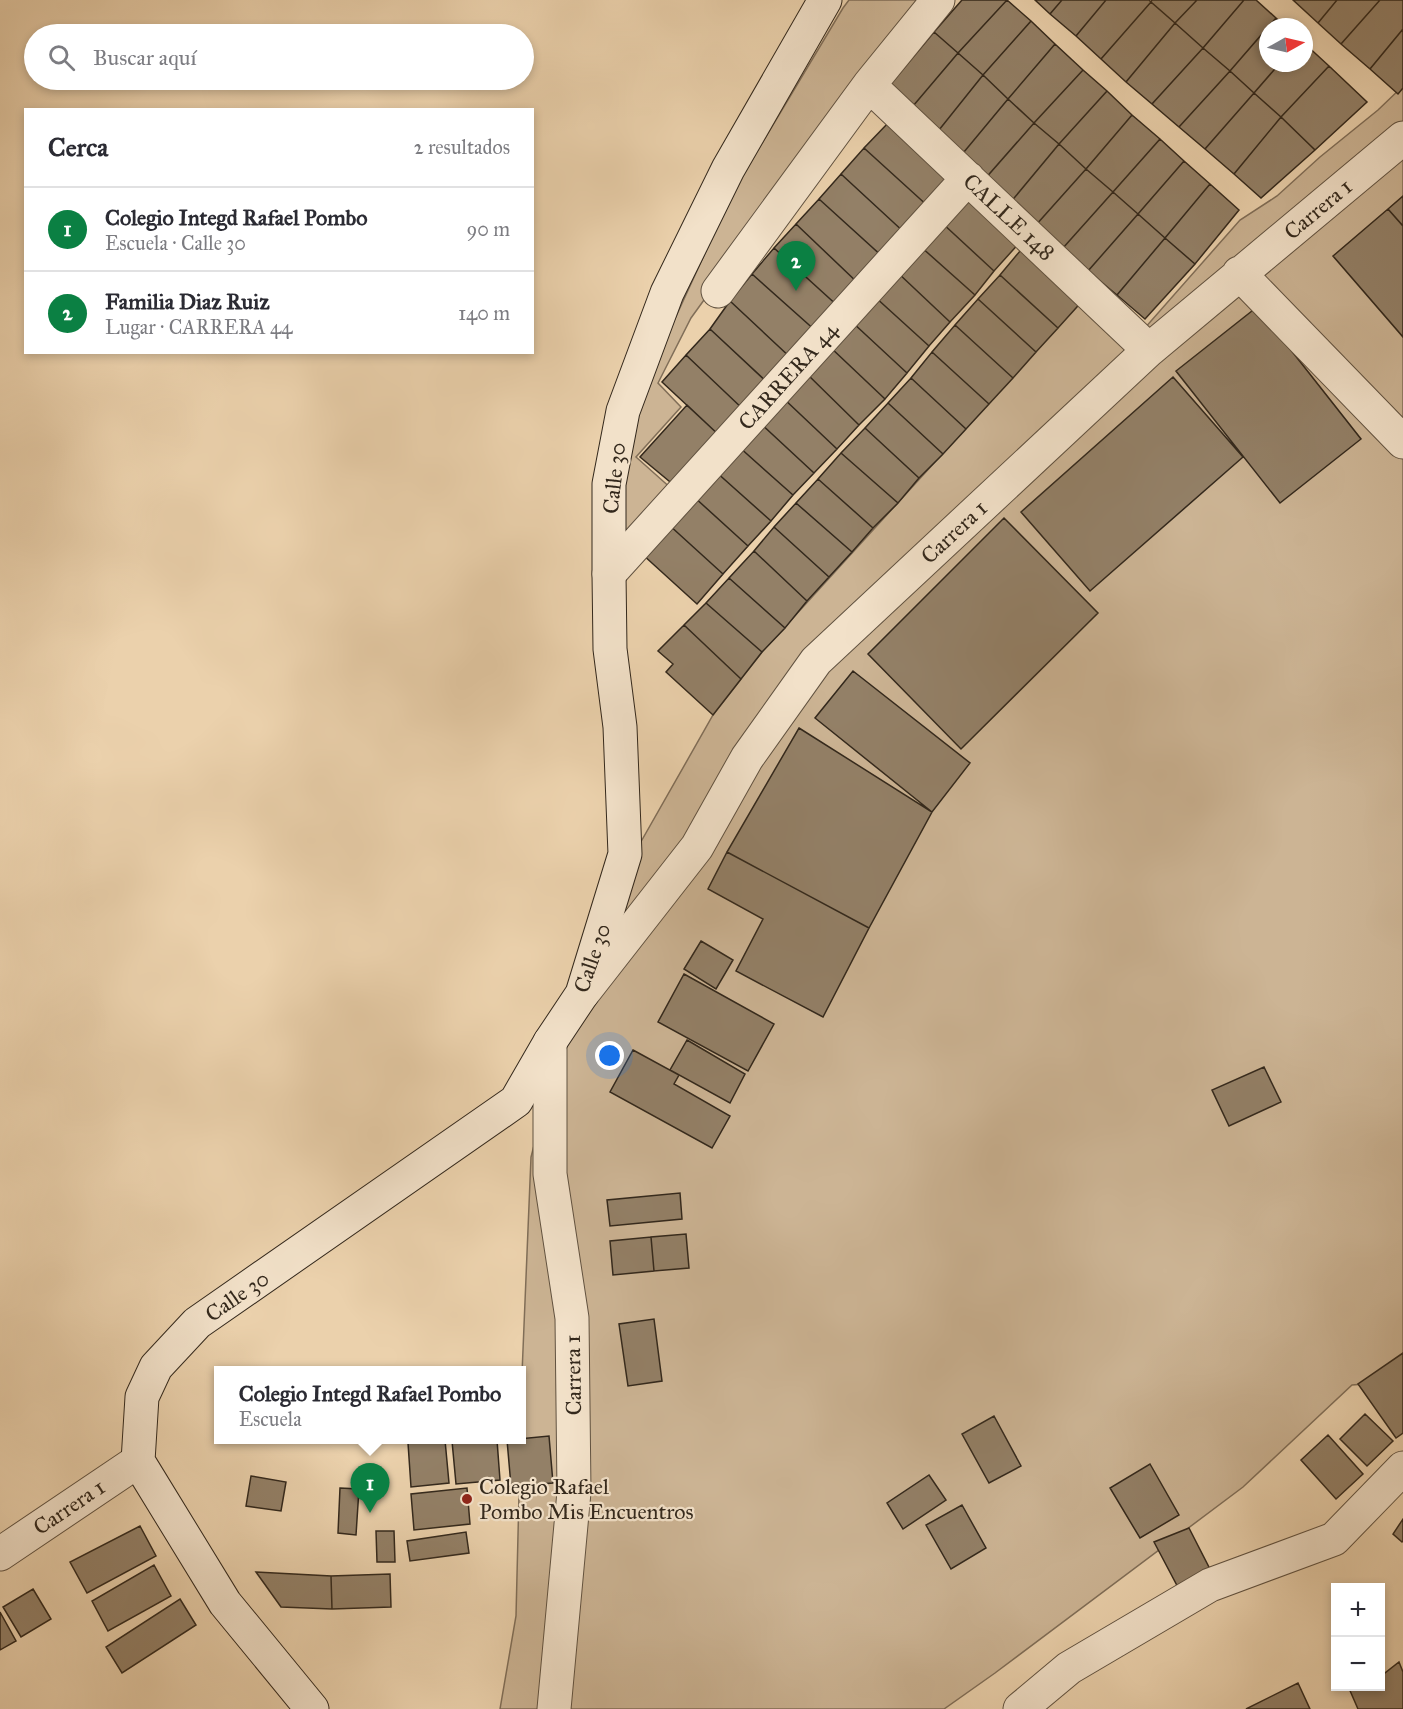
<!DOCTYPE html>
<html lang="es">
<head>
<meta charset="utf-8">
<style>
	body { margin:0; font-family:"IM FELL Great Primer",serif; background:#f2f2f3; color:#2b2b33 }
	.controls { position:absolute; right:18px; bottom:18px; display:grid; overflow:hidden; border-radius:0px; box-shadow:0 3px 9px #0003 }
	.controls button { width:54px; height:54px; display:grid; place-items:center; padding:0; border:0; border-bottom:2px solid #e1e1e2; background:#fff; color:#2b2b33; font:30px sans-serif }
	.compass { position:absolute; left:1259px; top:18px; width:54px; height:54px; border-radius:50%; background:#fff; box-shadow:0 3px 9px #0003; rotate:82deg }
	.you { position:absolute; left:610px; top:1056px; width:21px; height:21px; margin:-15px; border:4px solid #fff; border-radius:50%; background:#1a73e8; box-shadow:0 0 0 9px #1a73e833 }
	.badge { display:grid; place-items:center; width:39px; height:39px; border-radius:50%; background:#0b8043; color:#fff; font-size:20px; font-weight:700 }
	.pin { position:absolute; translate:-50% -50px; filter:drop-shadow(0 2px 3px #0008) }
	.pin::after { content:''; position:absolute; top:32px; width:21px; height:18px; background:inherit; clip-path:polygon(0 0,100% 0,50% 100%) }
	.popup { position:absolute; left:214px; top:1366px; width:312px; height:78px; box-sizing:border-box; display:grid; place-content:center; border-radius:0px; background:#fff; filter:drop-shadow(0 2px 4px #0005); font-size:20px; white-space:nowrap; color:#7c7c81 }
	.popup b { font-size:22px; color:#2b2b33 }
	.popup::after { content:''; position:absolute; left:50%; top:100%; margin-left:-12px; border:12px solid transparent; border-top-color:#fff }
	.list { margin:0; padding:0; list-style:none }
	h2 { display:flex; justify-content:space-between; align-items:center; height:78px; margin:0; padding:0 24px; font-size:26px }
	h2 small { font-size:20px; font-weight:400; color:#7c7c81 }
	.list li { display:grid; grid-template-columns:39px 1fr auto; gap:18px; align-items:center; box-sizing:border-box; height:84px; padding:0 24px; border-top:2px solid #e1e1e2 }
	.list b { display:block; font-size:22px; white-space:nowrap }
	.list p { margin:0; font-size:20px; white-space:nowrap; color:#7c7c81 }
	.list em { font-size:20px; font-style:normal; color:#7c7c81 }
	.icon { flex:none; width:33px; height:33px; fill:none; stroke:currentColor; stroke-width:2; stroke-linecap:round; stroke-linejoin:round }
	.map { position:relative; flex:none; width:1403px; height:1709px; overflow:hidden }
	.search { position:absolute; background:#fff; box-shadow:0 3px 9px #0003; left:24px; top:24px; width:510px; height:66px; display:flex; align-items:center; gap:15px; box-sizing:border-box; padding:0 21px; border-radius:33px; color:#7c7c81; font-size:22px }
	.panel { position:absolute; background:#fff; box-shadow:0 3px 9px #0003; left:24px; top:108px; width:510px; height:246px; border-radius:0px }
	.map>svg:first-child { display:block }
	.green { fill:#ccb494; stroke:#806e58; stroke-width:1.5 }
	.building { fill:#938067; stroke:#33281c; stroke-width:1.5 }
	.lines { fill:none; stroke-linecap:round; stroke-linejoin:round }
	.street-casing { stroke:#615240; stroke-width:35 }
	.secondary-casing { stroke:#33281c; stroke-width:35 }
	.street { stroke:#f2e1c9; stroke-width:33 }
	.secondary { stroke:#f2e1c9; stroke-width:33 }
	.poi-dot { fill:#8f2418; stroke:#f2e1c9; stroke-width:2 }
	.labels { text-anchor:middle; dominant-baseline:central; stroke-width:4.5; stroke-linejoin:round; paint-order:stroke }
	.street-label { font-size:22px; fill:#33281c; stroke:#f2e1c9 }
	.poi-label { font-size:22px; fill:#33281c; stroke:#f2e1c9; text-anchor:start }
</style>
</head>
<body>
<div class="map">
<svg width="1403" height="1709" viewBox="0 0 1403 1709">
	<rect width="100%" height="100%" fill="#ebd1ac"/>
	<filter id="stains"><feTurbulence type="fractalNoise" baseFrequency=".00333" numOctaves="4"/><feColorMatrix values="0 0 0 0 .2 0 0 0 0 .09 0 0 0 0 .02 0 0 0 .5 -.17"/></filter>
	<radialGradient id="worn" r=".72"><stop offset=".6" stop-color="#630" stop-opacity="0"/><stop offset="1" stop-color="#630" stop-opacity=".3"/></radialGradient>
	<path class="green" d="M 849,0 L 926,0 L 863,80 L 691,318 L 658,383 L 681,407 L 636,457 L 673,490 L 616,559 L 621,456 L 662,347 L 734,190 L 843,8 Z
		M 1403,86 L 1403,1381 L 1352,1385 L 1243,1487 L 995,1673 L 944,1709 L 500,1709 L 516,1616 L 522,1374 L 531,1157 L 561,1039 L 630,861 L 713,715 L 762,652 L 1097,284 L 1144,329 L 1240,220 L 1277,196 L 1320,157 L 1378,110 Z"/>
	<path class="building" d="M 962,0 L 1007,0 L 958,53 L 934,32 Z
		M 1007,0 L 1031,21 L 983,75 L 958,53 Z
		M 1035,0 L 1062,0 L 1050,14 Z
		M 1062,0 L 1106,0 L 1076,36 L 1050,14 Z
		M 1106,0 L 1149,0 L 1151,2 L 1101,59 L 1076,36 Z
		M 1152,0 L 1197,0 L 1175,23 L 1151,2 Z
		M 1197,0 L 1244,0 L 1203,48 L 1175,23 Z
		M 1244,0 L 1256,0 L 1276,18 L 1230,71 L 1203,48 Z
		M 1293,0 L 1337,0 L 1318,23 Z
		M 1337,0 L 1380,0 L 1341,44 L 1318,23 Z
		M 1380,0 L 1403,0 L 1403,29 L 1370,69 L 1341,44 Z
		M 1151,2 L 1175,23 L 1126,82 L 1101,59 Z
		M 1276,18 L 1286,27 L 1268,27 Z
		M 1031,21 L 1055,44 L 1008,99 L 983,75 Z
		M 1175,23 L 1203,48 L 1152,104 L 1126,82 Z
		M 1268,27 L 1268,63 L 1280,63 L 1254,93 L 1230,71 Z
		M 1403,29 L 1403,88 L 1398,94 L 1370,69 Z
		M 934,32 L 958,53 L 908,112 L 884,92 Z
		M 1304,43 L 1329,66 L 1281,117 L 1254,93 L 1280,63 L 1304,63 Z
		M 1055,44 L 1083,70 L 1034,123 L 1008,99 Z
		M 1203,48 L 1230,71 L 1179,127 L 1152,104 Z
		M 958,53 L 983,75 L 935,135 L 908,112 Z
		M 1329,66 L 1367,102 L 1315,150 L 1281,117 Z
		M 1083,70 L 1107,91 L 1059,144 L 1034,123 Z
		M 1230,71 L 1254,93 L 1205,149 L 1179,127 Z
		M 983,75 L 1008,99 L 959,158 L 935,135 Z
		M 1107,91 L 1132,115 L 1086,169 L 1059,144 Z
		M 1254,93 L 1281,117 L 1234,174 L 1205,149 Z
		M 1008,99 L 1034,123 L 984,180 L 959,158 Z
		M 1132,115 L 1160,139 L 1113,192 L 1086,169 Z
		M 1281,117 L 1315,150 L 1261,198 L 1234,174 Z
		M 889,122 L 954,180 L 930,208 L 864,148 Z
		M 1034,123 L 1059,144 L 1010,203 L 984,180 Z
		M 1160,139 L 1184,161 L 1138,214 L 1113,192 Z
		M 1059,144 L 1086,169 L 1036,225 L 1010,203 Z
		M 864,148 L 930,208 L 906,234 L 841,174 Z
		M 1184,161 L 1210,184 L 1165,238 L 1138,214 Z
		M 1086,169 L 1113,192 L 1063,248 L 1036,225 Z
		M 841,174 L 906,234 L 884,258 L 819,199 Z
		M 1210,184 L 1239,210 L 1195,264 L 1165,238 Z
		M 967,191 L 1021,241 L 994,271 L 941,222 Z
		M 1113,192 L 1138,214 L 1088,271 L 1063,248 Z
		M 1403,196 L 1403,226 L 1388,209 Z
		M 819,199 L 884,258 L 860,285 L 796,224 Z
		M 1388,209 L 1403,226 L 1403,337 L 1333,256 Z
		M 1138,214 L 1165,238 L 1117,295 L 1088,271 Z
		M 941,222 L 994,271 L 975,295 L 920,246 Z
		M 796,224 L 860,285 L 840,308 L 774,248 Z
		M 1165,238 L 1195,264 L 1145,319 L 1117,295 Z
		M 1025,245 L 1085,298 L 1058,328 L 1000,275 Z
		M 920,246 L 975,295 L 950,322 L 897,272 Z
		M 774,248 L 840,308 L 817,332 L 752,274 Z
		M 897,272 L 950,322 L 929,346 L 874,296 Z
		M 752,274 L 817,332 L 792,359 L 730,301 Z
		M 1000,275 L 1058,328 L 1036,352 L 978,299 Z
		M 874,296 L 929,346 L 907,373 L 852,322 Z
		M 978,299 L 1036,352 L 1013,378 L 955,325 Z
		M 730,301 L 792,359 L 770,385 L 710,329 Z
		M 1257,307 L 1361,439 L 1280,503 L 1176,371 Z
		M 852,322 L 907,373 L 885,399 L 829,346 Z
		M 955,325 L 1013,378 L 989,404 L 932,352 Z
		M 710,329 L 770,385 L 745,411 L 686,355 Z
		M 829,346 L 885,399 L 859,425 L 805,372 Z
		M 932,352 L 989,404 L 966,429 L 911,378 Z
		M 686,355 L 745,411 L 721,437 L 662,382 Z
		M 805,372 L 859,425 L 837,449 L 782,397 Z
		M 1173,377 L 1243,457 L 1090,591 L 1021,512 Z
		M 911,378 L 966,429 L 943,454 L 888,403 Z
		M 782,397 L 837,449 L 814,473 L 759,422 Z
		M 888,403 L 943,454 L 919,478 L 865,428 Z
		M 687,405 L 721,437 L 675,486 L 640,457 Z
		M 759,422 L 814,473 L 793,495 L 738,446 Z
		M 865,428 L 919,478 L 898,503 L 841,453 Z
		M 738,446 L 793,495 L 771,521 L 715,471 Z
		M 841,453 L 898,503 L 873,528 L 818,479 Z
		M 715,471 L 771,521 L 748,546 L 693,496 Z
		M 818,479 L 873,528 L 852,552 L 796,503 Z
		M 693,496 L 748,546 L 723,574 L 668,524 Z
		M 796,503 L 852,552 L 829,577 L 774,527 Z
		M 1004,518 L 1098,613 L 961,749 L 868,654 Z
		M 668,524 L 723,574 L 697,604 L 642,554 Z
		M 774,527 L 829,577 L 807,601 L 754,551 Z
		M 754,551 L 807,601 L 785,628 L 729,578 Z
		M 729,578 L 785,628 L 762,652 L 706,603 Z
		M 706,603 L 762,652 L 741,679 L 684,625 Z
		M 684,625 L 741,679 L 713,715 L 666,672 L 673,664 L 658,651 Z
		M 853,671 L 970,763 L 932,812 L 815,718 Z
		M 799,728 L 932,812 L 869,928 L 727,852 Z
		M 727,852 L 869,928 L 823,1017 L 736,971 L 763,919 L 708,889 Z
		M 701,941 L 733,960 L 716,989 L 684,969 Z
		M 684,974 L 774,1024 L 748,1071 L 658,1022 Z
		M 687,1040 L 745,1074 L 730,1103 L 670,1070 Z
		M 633,1050 L 679,1075 L 674,1084 L 730,1116 L 712,1148 L 610,1092 Z
		M 1264,1067 L 1281,1102 L 1229,1126 L 1212,1090 Z
		M 680,1193 L 682,1219 L 610,1226 L 607,1200 Z
		M 686,1234 L 689,1268 L 654,1271 L 651,1237 Z
		M 651,1237 L 654,1271 L 613,1275 L 610,1241 Z
		M 654,1319 L 662,1381 L 628,1386 L 619,1324 Z
		M 1403,1353 L 1403,1433 L 1396,1438 L 1358,1384 Z
		M 1365,1414 L 1393,1441 L 1367,1466 L 1340,1439 Z
		M 994,1416 L 1021,1466 L 989,1483 L 962,1434 Z
		M 1328,1435 L 1363,1474 L 1336,1499 L 1301,1460 Z
		M 549,1436 L 553,1483 L 511,1486 L 507,1440 Z
		M 445,1440 L 449,1483 L 411,1487 L 408,1443 Z
		M 467,1440 L 497,1440 L 500,1480 L 456,1484 L 452,1441 Z
		M 1150,1464 L 1179,1515 L 1140,1538 L 1110,1488 Z
		M 929,1475 L 946,1500 L 903,1529 L 887,1503 Z
		M 251,1476 L 286,1482 L 281,1511 L 246,1506 Z
		M 340,1488 L 359,1489 L 356,1535 L 338,1533 Z
		M 467,1488 L 470,1524 L 414,1530 L 411,1494 Z
		M 962,1505 L 986,1548 L 951,1569 L 926,1525 Z
		M 1403,1519 L 1403,1541 L 1402,1542 L 1393,1534 Z
		M 140,1526 L 156,1556 L 87,1593 L 70,1562 Z
		M 1189,1528 L 1214,1577 L 1181,1593 L 1154,1542 Z
		M 376,1531 L 394,1531 L 395,1562 L 377,1562 Z
		M 466,1532 L 469,1553 L 410,1561 L 407,1541 Z
		M 154,1565 L 171,1596 L 108,1631 L 92,1601 Z
		M 256,1572 L 331,1576 L 332,1609 L 281,1607 Z
		M 390,1574 L 391,1607 L 332,1609 L 331,1576 Z
		M 33,1589 L 51,1619 L 21,1637 L 3,1607 Z
		M 180,1599 L 196,1625 L 122,1673 L 106,1647 Z
		M 0,1612 L 16,1641 L 0,1650 Z
		M 1399,1662 L 1403,1672 L 1403,1709 L 1358,1709 L 1348,1686 L 1380,1686 L 1380,1674 L 1381,1676 Z
		M 1298,1683 L 1310,1709 L 1246,1709 Z"/>
	<g class="lines">
		<defs>
			<path id="street" d="M 869,85 L 1149,350
				M 1239,273 L 1403,442
				M 718,291 L 869,85 L 938,0
				M 609,574 L 968,178
				M 583,993 L 697,847 L 747,758 L 816,661 L 1149,350 L 1403,138
				M 550,1042 L 550,1174 L 572,1318 L 574,1492 L 554,1709
				M 0,1554 L 138,1461
				M 1020,1709 L 1069,1668 L 1210,1585 L 1334,1539 L 1403,1468"/>
			<path id="secondary" d="M 312,1709 L 225,1603 L 138,1461 L 142,1397 L 156,1367 L 197,1323 L 516,1101 L 550,1042 L 582,994 L 625,854 L 620,727 L 610,649 L 609,574 L 609,484 L 623,411 L 667,293 L 728,169 L 825,0"/>
		</defs>
		<use href="#street" class="street-casing"/>
		<use href="#secondary" class="secondary-casing"/>
		<use href="#street" class="street"/>
		<use href="#secondary" class="secondary"/>
	</g>
	<circle class="poi-dot" cx="467" cy="1499" r="6"/>
	<g class="labels">
		<g class="street-label">
			<text transform="translate(1318 209) rotate(-40)">Carrera 1</text>
			<text transform="translate(1009 217) rotate(43)">CALLE 148</text>
			<text transform="translate(788 376) rotate(-48)">CARRERA 44</text>
			<text transform="translate(614 478) rotate(-84)">Calle 30</text>
			<text transform="translate(954 532) rotate(-43)">Carrera 1</text>
			<text transform="translate(592 958) rotate(-71)">Calle 30</text>
			<text transform="translate(237 1296) rotate(-35)">Calle 30</text>
			<text transform="translate(573 1375) rotate(-91)">Carrera 1</text>
			<text transform="translate(69 1507) rotate(-34)">Carrera 1</text>
		</g>
		<g class="poi-label">
			<text x="479" y="1486">Colegio Rafael<tspan x="479" dy="25">Pombo Mis Encuentros</tspan></text>
		</g>
	</g>
	<rect width="100%" height="100%" filter="url(#stains)"/>
	<rect width="100%" height="100%" fill="url(#worn)"/>
</svg>
<div class="controls">
<button>+</button>
<button>−</button>
</div>
<svg class="compass" viewBox="-18 -18 36 36"><path d="M0-13l5 13h-10z" fill="#e53935"/><path d="M0 13l5-13h-10z" fill="#7c7c81"/></svg>
<div class="you"></div>
<div class="pin badge" style="left:370px;top:1513px">1</div>
<div class="popup"><b>Colegio Integd Rafael Pombo</b>Escuela</div>
<div class="pin badge" style="left:796px;top:291px">2</div>
<div class="search"><svg class="icon" aria-label="search" viewBox="0 0 24 24"><circle cx="10" cy="10" r="6"/><path d="M15 15l6 6"/></svg>Buscar aquí</div>
<section class="panel">
<h2>Cerca<small>2 resultados</small></h2>
<ul class="list">
<li><span class="badge">1</span><div><b>Colegio Integd Rafael Pombo</b><p>Escuela · Calle 30</p></div><em>90 m</em></li>
<li><span class="badge">2</span><div><b>Familia Diaz Ruiz</b><p>Lugar · CARRERA 44</p></div><em>140 m</em></li>
</ul>
</section>
</div>
</body>
</html>
